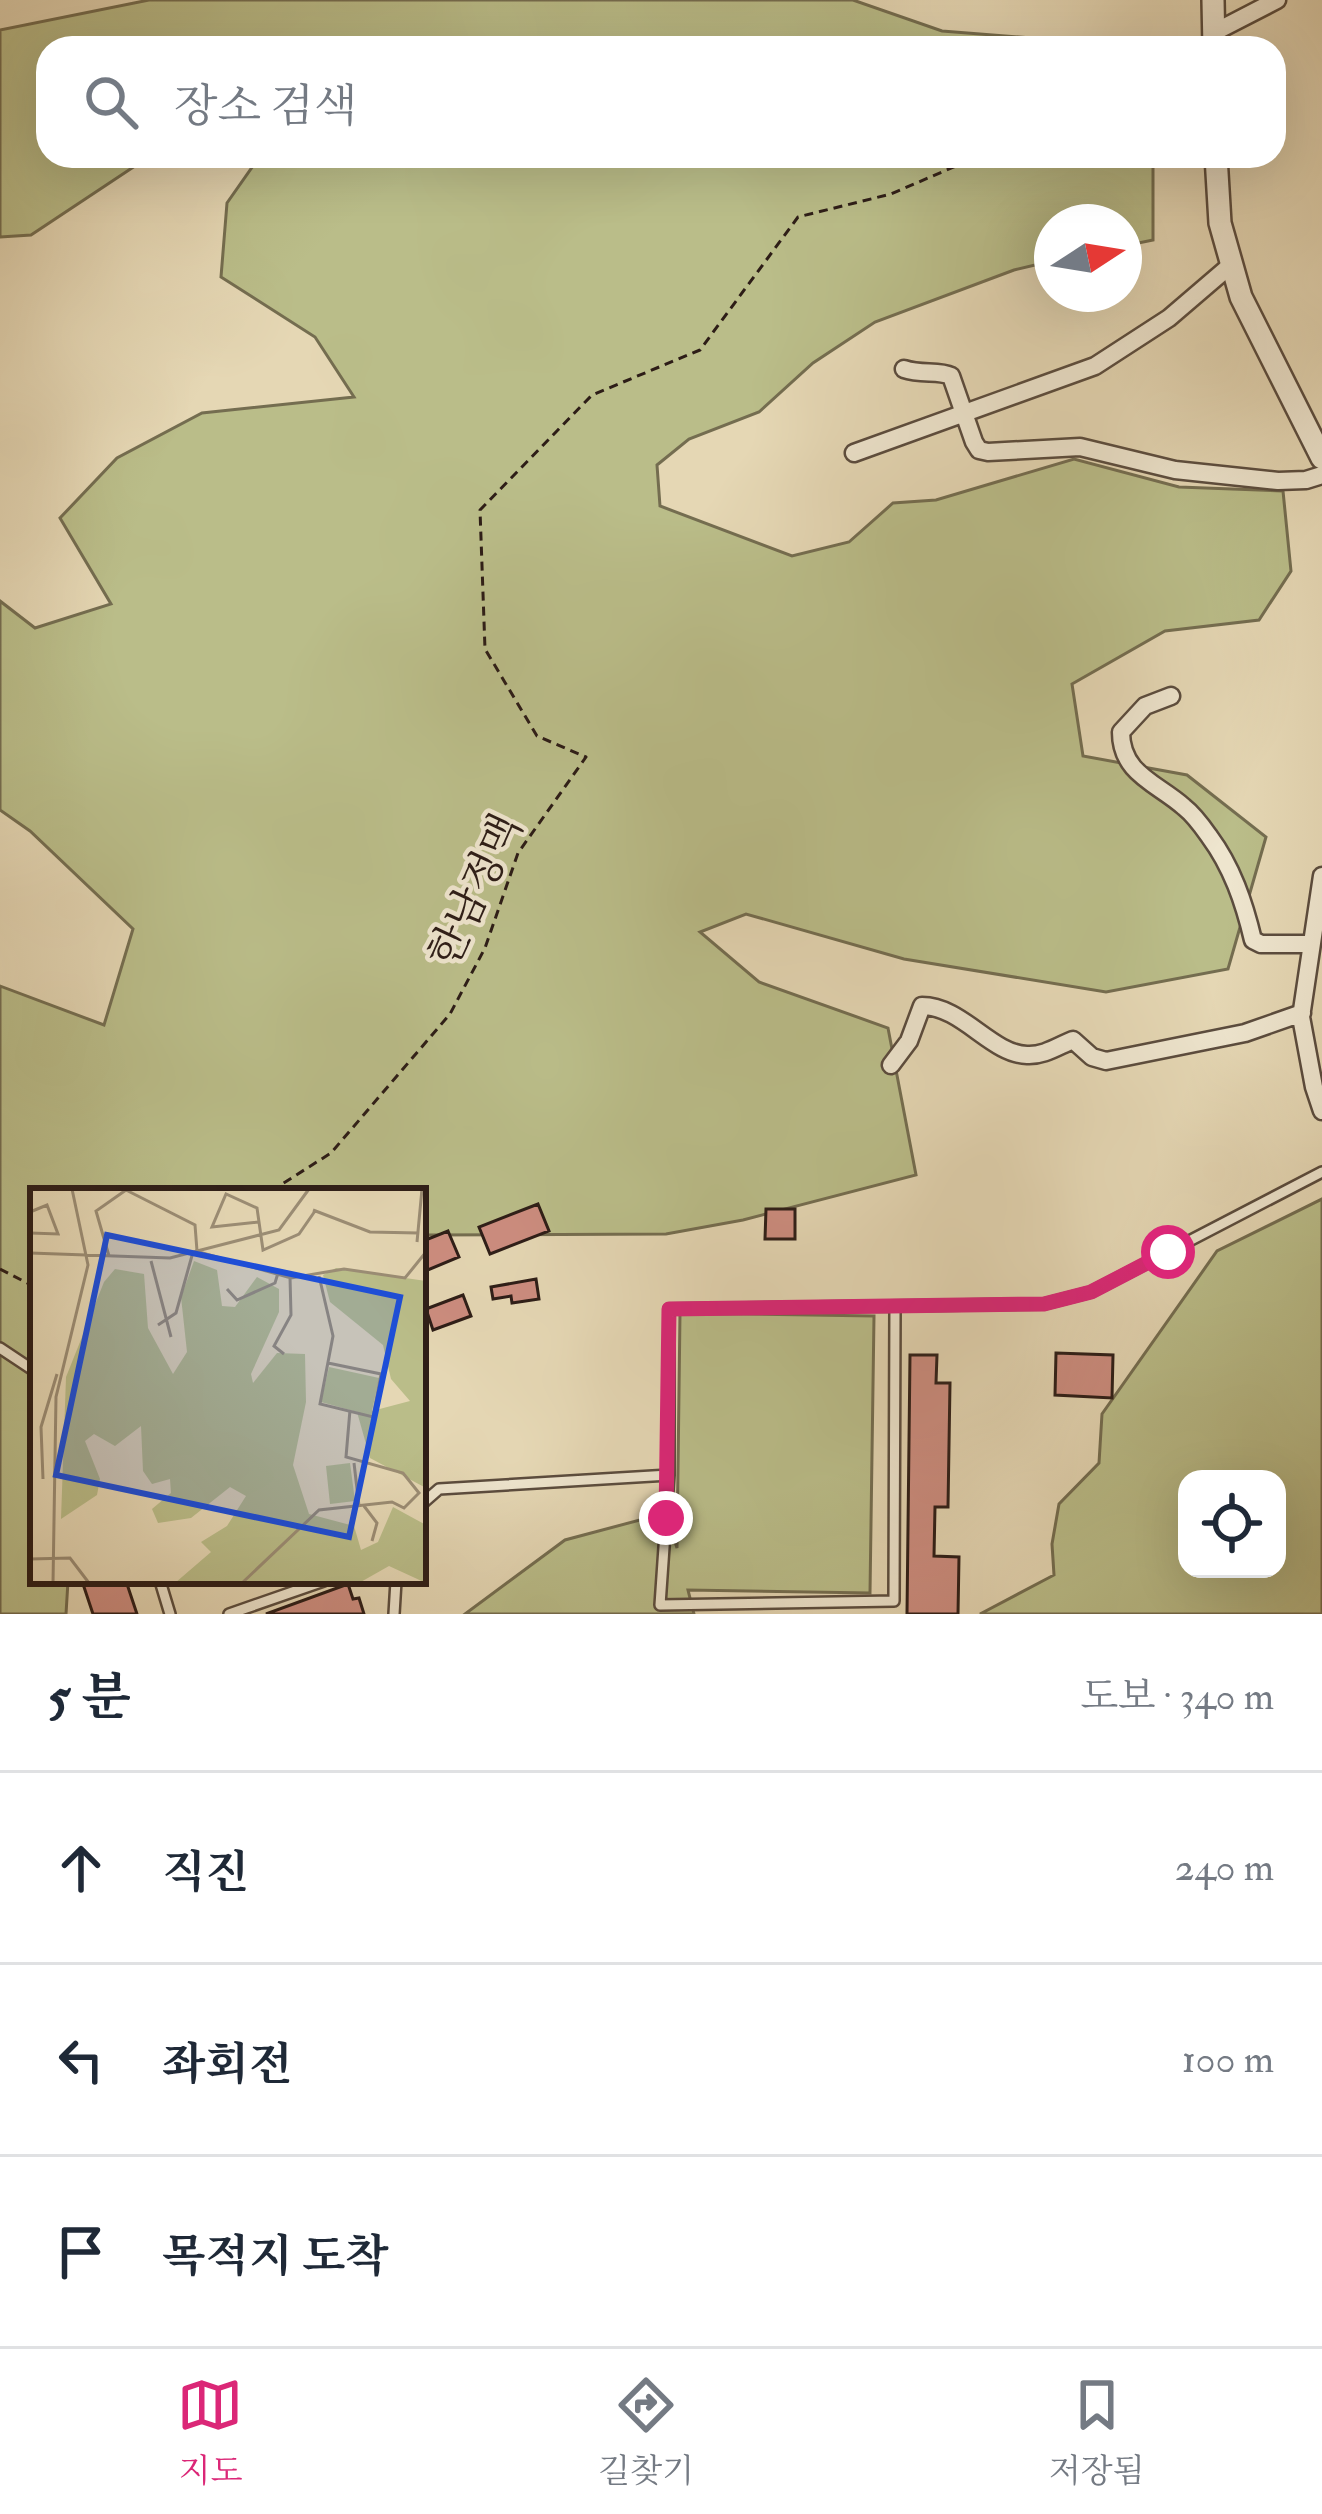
<!DOCTYPE html>
<html lang="ko">
<head>
<meta charset="utf-8">
<style>
	body { margin:0; font-family:"IM FELL Double Pica","Noto Serif KR",serif; background:#f6f6f7; color:#1f2937 }
	.controls { position:absolute; right:36px; bottom:36px; display:grid; overflow:hidden; border-radius:24px; box-shadow:0 12px 48px #0002 }
	.controls button { width:108px; height:108px; display:grid; place-items:center; padding:0; border:0; border-bottom:3px solid #e0e1e3; background:#fff; color:#1f2937; font:60px sans-serif }
	.compass { position:absolute; left:1034px; top:204px; width:108px; height:108px; border-radius:50%; background:#fff; box-shadow:0 12px 48px #0002; rotate:78deg }
	.stop { position:absolute; width:36px; height:36px; margin:-27px; border:9px solid #db2777; border-radius:50%; background:#fff }
	.stop.end { background:#db2777; border-color:#fff; box-shadow:0 3px 12px #0008 }
	.list { margin:0; padding:0; list-style:none }
	h2 { display:flex; justify-content:space-between; align-items:center; height:156px; margin:0; padding:0 48px; font-size:51px }
	h2 small { font-size:39px; font-weight:400; color:#747a83 }
	.list li { display:grid; grid-template-columns:78px 1fr auto; gap:36px; align-items:center; box-sizing:border-box; height:192px; padding:0 48px; border-top:3px solid #e0e1e3 }
	.list b { display:block; font-size:45px; white-space:nowrap }
	.list em { font-size:39px; font-style:normal; color:#747a83 }
	.icon { flex:none; width:66px; height:66px; fill:none; stroke:currentColor; stroke-width:2; stroke-linecap:round; stroke-linejoin:round }
	.map { position:relative; flex:none; width:1322px; height:1614px; overflow:hidden }
	.search { position:absolute; background:#fff; box-shadow:0 12px 48px #0002; left:36px; right:36px; top:36px; height:132px; display:flex; align-items:center; gap:30px; box-sizing:border-box; padding:0 42px; border-radius:36px; color:#747a83; font-size:45px }
	.sheet { height:732px; background:#fff }
	nav { display:flex; justify-content:space-around; align-items:center; box-sizing:border-box; height:168px; border-top:3px solid #e0e1e3; background:#fff; font-size:33px; color:#747a83 }
	nav a { display:grid; justify-items:center; gap:6px }
	nav .on { color:#db2777 }
	.map>svg:first-child { display:block }
	.green { fill:#babd89; stroke:#746d50; stroke-width:3; fill-rule:evenodd }
	.building { fill:#cd8d80; stroke:#2d1d17; stroke-width:3 }
	.lines { fill:none; stroke-linecap:round; stroke-linejoin:round }
	.service-casing { stroke:#5b4c3e; stroke-width:14 }
	.minor-casing { stroke:#5b4c3e; stroke-width:21 }
	.tertiary-casing { stroke:#5b4c3e; stroke-width:26 }
	.path { stroke:#2d1d17; stroke-width:3; stroke-dasharray:9 6; stroke-linecap:butt }
	.service { stroke:#eee5ce; stroke-width:9 }
	.minor { stroke:#eee5ce; stroke-width:16 }
	.tertiary { stroke:#eee5ce; stroke-width:21 }
	.route { stroke:#db2777; stroke-width:15 }
	.labels { text-anchor:middle; dominant-baseline:central; stroke-width:9; stroke-linejoin:round; paint-order:stroke }
	.street-label { font-size:42px; fill:#2d1d17; stroke:#eee5ce }
	.inset-road { fill:none; stroke:#9b8d75; stroke-width:3 }
	.view { fill:#1d4ed8; fill-opacity:0.15; stroke:#1d4ed8; stroke-width:6 }
	.inset-edge { fill:none; stroke:#2d1d17; stroke-width:6 }
</style>
</head>
<body>
<div class="map">
<svg width="1322" height="1614" viewBox="0 0 1322 1614">
	<rect width="100%" height="100%" fill="#e5d7b4"/>
	<filter id="stains"><feTurbulence type="fractalNoise" baseFrequency=".00167" numOctaves="4"/><feColorMatrix values="0 0 0 0 .2 0 0 0 0 .09 0 0 0 0 .02 0 0 0 .5 -.17"/></filter>
	<radialGradient id="worn" r=".72"><stop offset=".6" stop-color="#630" stop-opacity="0"/><stop offset="1" stop-color="#630" stop-opacity=".3"/></radialGradient>
	<path class="green" d="M 149,0 L 853,0 L 942,31 L 1070,41 L 1084,48 L 48,48 L 48,156 L 150,156 L 31,235 L 0,237 L 0,30 Z
		M 260,156 L 1153,156 L 1153,240 L 1124,246 L 1124,222 L 1052,222 L 1052,261 L 1014,270 L 875,322 L 813,363 L 759,412 L 689,439 L 657,465 L 660,506 L 792,556 L 849,542 L 893,503 L 936,500 L 1074,459 L 1179,487 L 1283,491 L 1291,571 L 1259,620 L 1165,631 L 1072,684 L 1083,756 L 1187,775 L 1266,837 L 1228,969 L 1106,992 L 904,959 L 746,914 L 700,932 L 759,982 L 888,1028 L 916,1175 L 743,1220 L 666,1234 L 423,1235 L 423,1191 L 33,1191 L 33,1581 L 68,1581 L 66,1614 L 0,1614 L 0,986 L 104,1025 L 133,929 L 30,831 L 0,810 L 0,601 L 35,628 L 111,604 L 60,518 L 117,458 L 202,413 L 354,397 L 315,337 L 221,277 L 227,203 Z
		M 1322,1199 L 1322,1614 L 980,1614 L 1054,1575 L 1052,1544 L 1059,1504 L 1099,1463 L 1102,1414 L 1217,1251 ZM 1277,1479 L 1277,1569 L 1187,1569 L 1187,1479 Z
		M 680,1313 L 874,1316 L 870,1593 L 688,1590 L 694,1614 L 465,1614 L 565,1540 L 666,1513 L 677,1548 Z"/>
	<path class="building" d="M 538,1204 L 549,1231 L 490,1254 L 479,1227 Z
		M 766,1209 L 795,1209 L 795,1239 L 765,1239 Z
		M 448,1231 L 459,1257 L 423,1272 L 423,1241 Z
		M 536,1279 L 539,1299 L 512,1303 L 511,1296 L 493,1299 L 491,1287 Z
		M 463,1295 L 471,1316 L 433,1330 L 426,1309 Z
		M 1056,1353 L 1113,1355 L 1112,1398 L 1055,1395 Z
		M 910,1355 L 937,1355 L 936,1383 L 950,1383 L 948,1507 L 935,1507 L 934,1556 L 959,1557 L 958,1614 L 907,1614 Z
		M 82,1581 L 126,1581 L 137,1614 L 93,1614 Z
		M 348,1584 L 353,1599 L 359,1598 L 364,1614 L 266,1614 Z"/>
	<g class="lines">
		<defs>
			<path id="service" d="M 895,1306 L 894,1601 L 660,1605 L 669,1475 L 669,1309 L 1044,1304 L 1091,1292 L 1322,1172
				M 0,1348 L 33,1370
				M 423,1503 L 439,1489 L 669,1475
				M 160,1581 L 170,1614
				M 229,1614 L 324,1581
				M 394,1614 L 396,1581"/>
			<path id="minor" d="M 1213,33 L 1277,0
				M 904,369 C 921,375 939,370 951,376 L 974,442 L 979,450 L 988,452 L 1080,447 L 1175,470 L 1278,481 L 1306,480 L 1322,475
				M 854,453 L 1095,366 L 1169,318 L 1232,264
				M 1171,696 L 1145,706 L 1121,732 C 1121,774 1157,783 1184,807 C 1193,814 1202,826 1209,836 C 1232,867 1244,902 1253,940 L 1261,944 L 1311,944
				M 1322,876 L 1301,1017 L 1314,1087 L 1322,1111
				M 891,1065 L 909,1041 L 922,1006 C 962,1006 991,1054 1027,1055 C 1044,1056 1058,1046 1073,1040 L 1092,1057 L 1106,1061 L 1245,1033 L 1302,1013"/>
			<path id="tertiary" d="M 1213,0 L 1214,48
				M 1216,156 L 1220,223 L 1241,297 L 1322,458"/>
		</defs>
		<use href="#service" class="service-casing"/>
		<use href="#minor" class="minor-casing"/>
		<use href="#tertiary" class="tertiary-casing"/>
		<path class="path" d="M 271,1191 L 331,1153 L 450,1014 L 485,948 L 518,853 L 586,757 L 537,736 L 485,649 L 480,510 L 592,395 L 700,350 L 798,217 L 891,194 L 979,156
			M 0,1269 L 33,1286"/>
		<use href="#service" class="service"/>
		<use href="#minor" class="minor"/>
		<use href="#tertiary" class="tertiary"/>
	</g>
	<g class="lines">
		<path class="route" d="M 666,1518 L 669,1309 L 1044,1304 L 1091,1292 L 1168,1252"/>
	</g>
	<g class="labels">
		<g class="street-label">
			<text transform="translate(476 891) rotate(-65)">한남정맥</text>
		</g>
	</g>
	<g transform="translate(30 1188)">
		<rect width="396" height="396" fill="#e5d7b4"/>
		<path d="M 164,73 L 187,82 L 192,118 L 205,119 L 227,89 L 249,101 L 249,124 L 221,186 L 223,195 L 247,165 L 275,166 L 276,214 L 263,277 L 279,326 L 324,338 L 331,362 L 348,354 L 363,319 L 396,337 L 396,395 L 359,378 L 329,395 L 145,395 L 181,364 L 171,354 L 197,338 L 216,308 L 200,299 L 161,330 L 128,335 L 122,321 L 141,305 L 140,291 L 122,296 L 113,283 L 111,238 L 85,258 L 64,246 L 55,253 L 70,291 L 67,307 L 31,331 L 36,189 L 74,94 L 85,81 L 114,86 L 118,140 L 143,186 L 157,164 L 151,109 ZM 306,80 L 396,93 L 396,300 L 340,270 L 327,224 L 291,214 L 299,179 L 349,190 L 342,223 L 380,213 L 361,191 L 353,157 L 300,114 L 293,87 ZM 320,275 L 325,313 L 300,316 L 296,278 Z" fill="#babd89"/>
		<path class="inset-road" d="M 96,2 L 165,37 L 167,63M 283,22 L 340,44 L 388,45M 0,24 L 17,17 L 28,46 L 0,45M 229,34 L 182,39 L 196,6 L 227,20 L 233,62 L 269,46 L 285,23M 387,54 L 392,1M 169,64 L 261,90 L 314,81 L 375,90 L 396,64M 0,65 L 140,70 L 249,42 L 279,1M 79,68 L 66,23 L 96,2M 121,73 L 141,149M 289,88 L 303,148 L 290,216 L 343,229 L 351,186 L 298,175M 197,101 L 207,112 L 245,95 L 248,85M 128,137 L 146,125 L 163,64M 0,142 L 0,192M 254,166 L 244,158 L 261,127 L 260,89M 324,275 L 329,318M 13,291 L 11,239 L 27,186M 0,306 L 0,352M 334,318 L 347,335 L 342,353M 0,371 L 40,370 L 59,395M 23,395 L 26,209 L 58,77 L 42,1M 212,395 L 289,322 L 362,314 L 374,320 L 389,305 L 373,285 L 316,269 L 320,222"/>
		<path class="view" d="M 77,47 L 370,109 L 319,349 L 26,287 Z"/>
		<rect width="396" height="396" class="inset-edge"/>
	</g>
	<rect width="100%" height="100%" filter="url(#stains)"/>
	<rect width="100%" height="100%" fill="url(#worn)"/>
</svg>
<div class="controls">
<button><svg class="icon" aria-label="locate" viewBox="0 0 24 24"><circle cx="12" cy="12" r="6"/><path d="M12 2v4M12 18v4M2 12h4M18 12h4"/></svg></button>
</div>
<svg class="compass" viewBox="-18 -18 36 36"><path d="M0-13l5 13h-10z" fill="#e53935"/><path d="M0 13l5-13h-10z" fill="#747a83"/></svg>
<div class="stop" style="left:1168px;top:1252px"></div>
<div class="stop end" style="left:666px;top:1518px"></div>
<div class="search"><svg class="icon" aria-label="search" viewBox="0 0 24 24"><circle cx="10" cy="10" r="6"/><path d="M15 15l6 6"/></svg>장소 검색</div>
</div>
<section class="sheet">
<h2>5 분<small>도보 · 340 m</small></h2>
<ul class="list">
<li><svg class="icon" aria-label="ahead" viewBox="0 0 24 24"><path d="M12 20V5M6 11l6-6 6 6"/></svg><div><b>직진</b></div><em>240 m</em></li>
<li><svg class="icon" aria-label="left" viewBox="0 0 24 24"><path d="M17 20v-9H6M10 6l-5 5 5 5"/></svg><div><b>좌회전</b></div><em>100 m</em></li>
<li><svg class="icon" aria-label="arrive" viewBox="0 0 24 24"><path d="M6 21V4h12l-3 4 3 4H6"/></svg><div><b>목적지 도착</b></div></li>
</ul>
</section>
<nav>
<a class="on"><svg class="icon" aria-label="map" viewBox="0 0 24 24"><path d="M3 6l6-2 6 2 6-2v14l-6 2-6-2-6 2zM9 4v14M15 6v14"/></svg>지도</a>
<a><svg class="icon" aria-label="directions" viewBox="0 0 24 24"><path d="M12 3l9 9-9 9-9-9zM9 14v-3h6M13 9l2 2-2 2"/></svg>길찾기</a>
<a><svg class="icon" aria-label="saved" viewBox="0 0 24 24"><path d="M7 4h10v16l-5-4-5 4z"/></svg>저장됨</a>
</nav>
</body>
</html>
